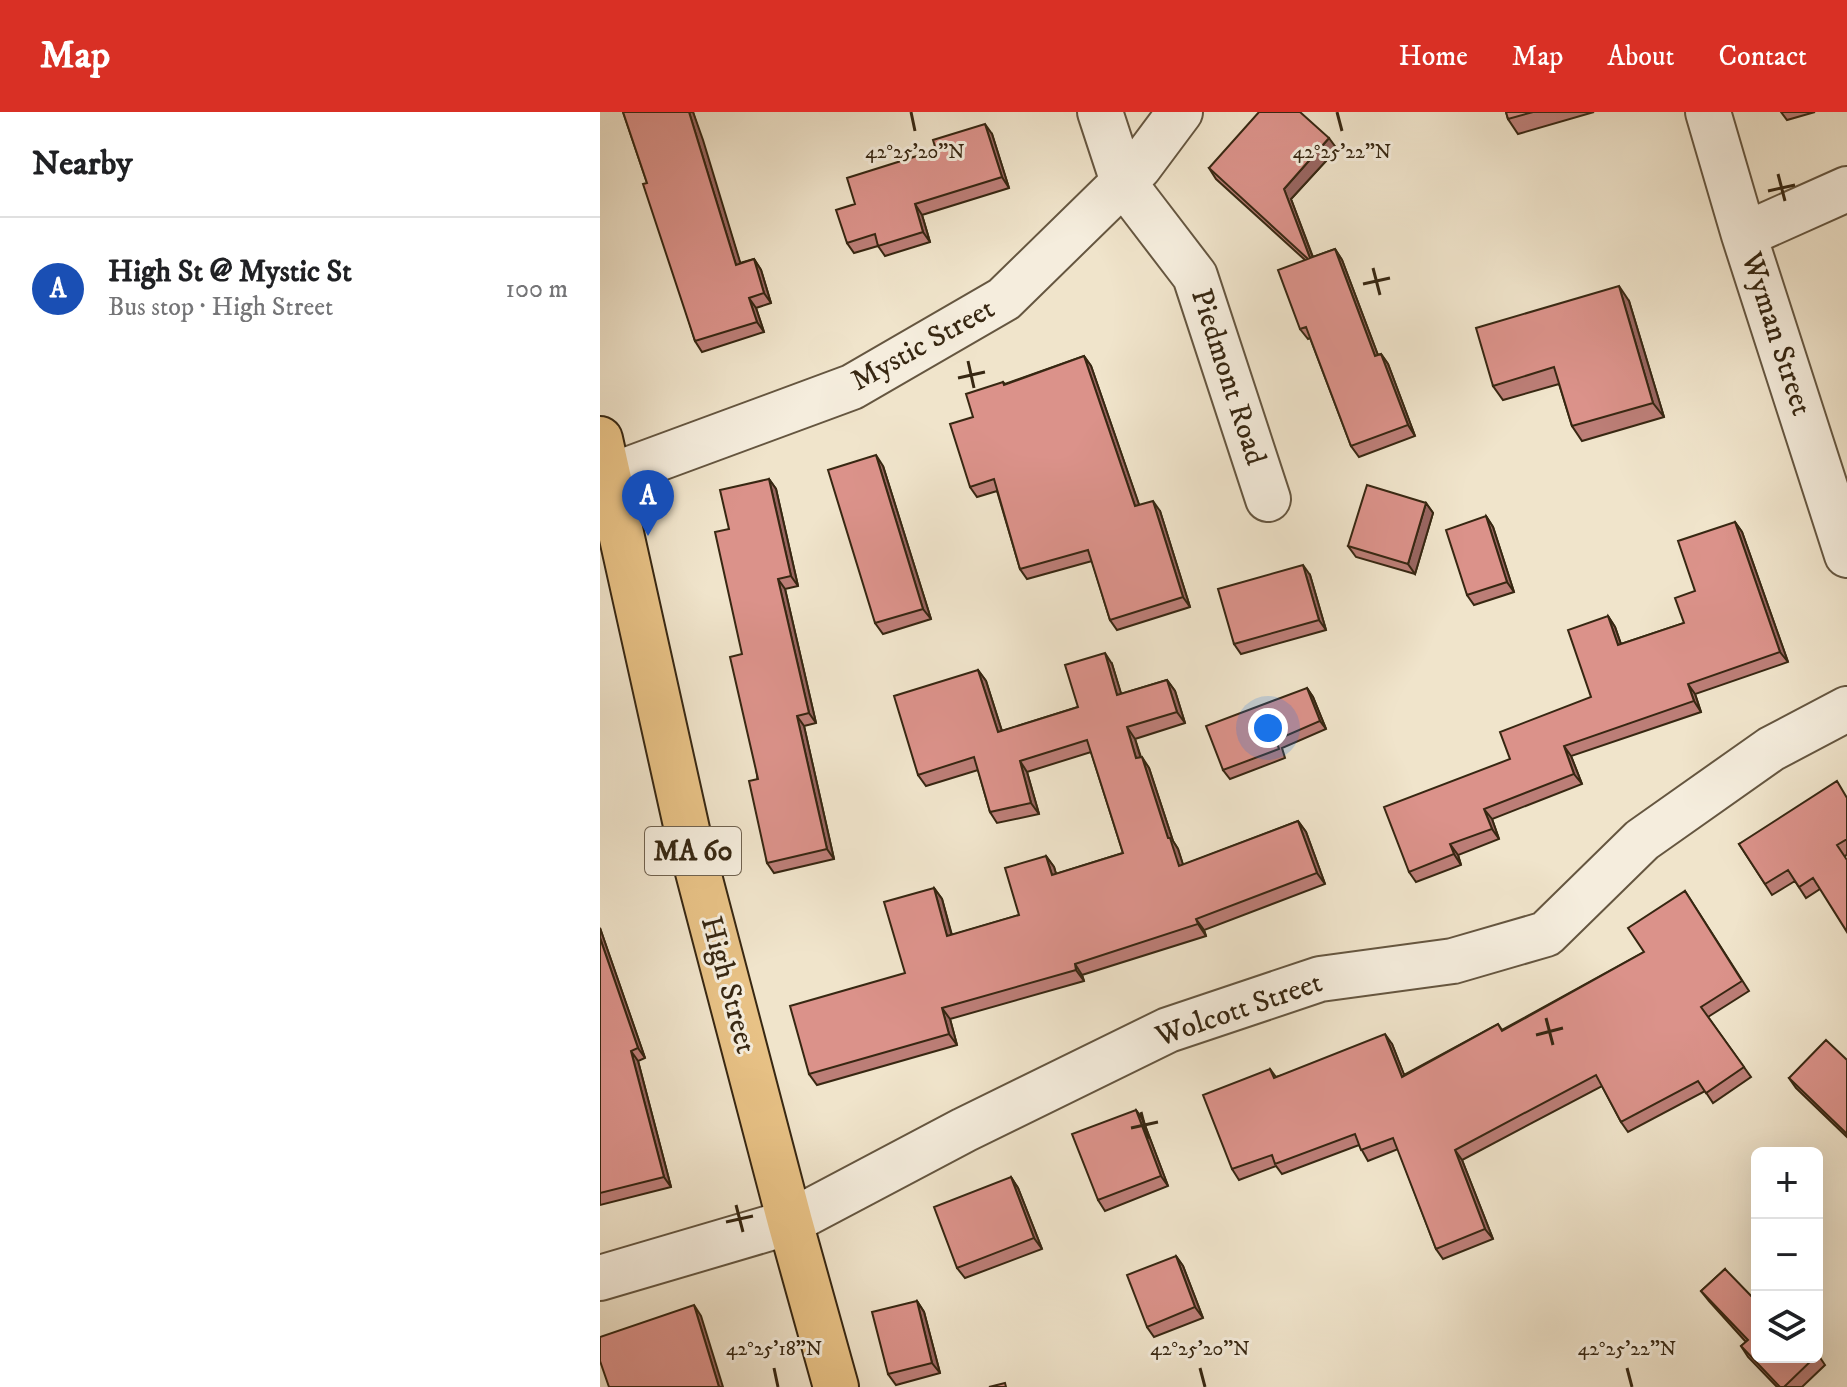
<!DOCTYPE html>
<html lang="en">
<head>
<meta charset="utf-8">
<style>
	body { margin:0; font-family:"IM FELL DW Pica",serif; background:#f6f6f6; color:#202124 }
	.controls { position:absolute; right:24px; bottom:24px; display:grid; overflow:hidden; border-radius:12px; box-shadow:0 8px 32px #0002 }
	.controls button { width:72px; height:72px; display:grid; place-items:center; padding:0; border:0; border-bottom:2px solid #e0e0e0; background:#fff; color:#202124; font:40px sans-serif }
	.you { position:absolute; left:668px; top:616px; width:28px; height:28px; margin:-20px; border:6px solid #fff; border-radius:50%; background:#1a73e8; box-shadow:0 0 0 12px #1a73e833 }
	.badge { display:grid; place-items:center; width:52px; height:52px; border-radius:50%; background:#d93025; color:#fff; font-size:26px; font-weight:700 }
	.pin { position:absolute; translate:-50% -66px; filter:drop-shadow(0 2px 4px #0008) }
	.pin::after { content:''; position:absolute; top:42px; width:28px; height:24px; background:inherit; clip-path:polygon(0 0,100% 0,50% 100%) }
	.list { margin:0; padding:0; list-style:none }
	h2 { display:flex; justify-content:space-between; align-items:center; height:104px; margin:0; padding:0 32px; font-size:34px }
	h2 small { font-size:26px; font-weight:400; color:#757577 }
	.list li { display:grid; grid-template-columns:52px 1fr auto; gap:24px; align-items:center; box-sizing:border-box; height:144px; padding:0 32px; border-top:2px solid #e0e0e0 }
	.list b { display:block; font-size:30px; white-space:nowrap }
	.list p { margin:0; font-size:26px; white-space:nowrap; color:#757577 }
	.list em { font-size:26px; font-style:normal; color:#757577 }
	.icon { flex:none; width:44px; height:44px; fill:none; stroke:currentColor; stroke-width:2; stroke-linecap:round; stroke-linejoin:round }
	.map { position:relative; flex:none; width:1247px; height:1275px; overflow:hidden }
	header { display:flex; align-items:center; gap:48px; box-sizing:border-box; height:112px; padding:0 40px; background:#d93025; color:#fff }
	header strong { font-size:38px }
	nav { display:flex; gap:44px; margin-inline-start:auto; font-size:28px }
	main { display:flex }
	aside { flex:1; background:#fff }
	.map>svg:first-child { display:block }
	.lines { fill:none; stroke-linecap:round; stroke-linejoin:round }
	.minor-casing { stroke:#655640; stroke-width:48 }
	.major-casing { stroke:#372712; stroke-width:48 }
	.minor { stroke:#f5eddd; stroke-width:44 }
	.major { stroke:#e8c286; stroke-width:44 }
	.wall { fill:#bc7e77; stroke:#372712; stroke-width:2 }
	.shaded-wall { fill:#996661; stroke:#372712; stroke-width:2 }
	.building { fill:#db928a; stroke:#372712; stroke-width:2 }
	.ticks { fill:none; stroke:#372712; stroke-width:3 }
	.labels { text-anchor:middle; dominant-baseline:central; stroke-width:6; stroke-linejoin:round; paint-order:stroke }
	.shield { fill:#f5eddd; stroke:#70624f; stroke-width:2 }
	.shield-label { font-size:28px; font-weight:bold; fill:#372712 }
	.street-label { font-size:30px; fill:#372712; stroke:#f5eddd }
	.ticks-label { font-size:20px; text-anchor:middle; fill:#372712; stroke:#f5eddd; stroke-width:6; stroke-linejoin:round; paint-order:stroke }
</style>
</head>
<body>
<header>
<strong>Map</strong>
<nav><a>Home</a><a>Map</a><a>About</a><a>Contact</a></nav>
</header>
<main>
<aside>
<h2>Nearby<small></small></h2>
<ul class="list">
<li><span class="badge" style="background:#1a4fb4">A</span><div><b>High St @ Mystic St</b><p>Bus stop · High Street</p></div><em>100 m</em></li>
</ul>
</aside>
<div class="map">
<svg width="1247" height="1275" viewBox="0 0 1247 1275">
	<rect width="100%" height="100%" fill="#f0e4cb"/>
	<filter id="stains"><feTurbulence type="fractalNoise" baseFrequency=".0025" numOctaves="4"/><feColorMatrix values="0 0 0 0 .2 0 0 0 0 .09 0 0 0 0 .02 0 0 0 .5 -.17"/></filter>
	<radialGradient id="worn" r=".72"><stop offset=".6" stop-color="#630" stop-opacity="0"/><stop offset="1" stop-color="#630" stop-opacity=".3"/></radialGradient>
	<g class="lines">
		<defs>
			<path id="minor" d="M 500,0 L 523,70 L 595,164 L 668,387
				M 1108,0 L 1144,123 L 1247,443
				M 1144,123 L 1247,77
				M 0,368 L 252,275 L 404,187 L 539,55 L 580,0
				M 0,1166 L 190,1110 L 364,1018 L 568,918 L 720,867 L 853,849 L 946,822 L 1042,728 L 1171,637 L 1247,597"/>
			<path id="major" d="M 0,327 L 88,722 L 190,1110 L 236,1275"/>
		</defs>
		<use href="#minor" class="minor-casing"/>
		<use href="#major" class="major-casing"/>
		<use href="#minor" class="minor"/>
		<use href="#major" class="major"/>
	</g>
	<path class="wall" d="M 23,0 L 93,0 L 140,151 L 154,147 L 161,158 L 171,191 L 156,196 L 164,220 L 102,240 L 95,229 L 47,71 Z
		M 906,0 L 994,0 L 918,22 L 908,7 Z
		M 1181,0 L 1215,0 L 1187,8 Z
		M 392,22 L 409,76 L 322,103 L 330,130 L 285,144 L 278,134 L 254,141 L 247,131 L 255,92 Z
		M 737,37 L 691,87 L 713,145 L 735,137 L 742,148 L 778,243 L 781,242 L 788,252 L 815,324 L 759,345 L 751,334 L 710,226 L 708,227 L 700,217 L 705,148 L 616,67 L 609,56 Z
		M 1029,189 L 1064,305 L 982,329 L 972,314 L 959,272 L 903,288 L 893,274 Z
		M 484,244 L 491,254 L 539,393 L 560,399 L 590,495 L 517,518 L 510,508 L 492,449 L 427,467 L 420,457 L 397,379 L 377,385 L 370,375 L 373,305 L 403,270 L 405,272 Z
		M 283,354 L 331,507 L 283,522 L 275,511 Z
		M 169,367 L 176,377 L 198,474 L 185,477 L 216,611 L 204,614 L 234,747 L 174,761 L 167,751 L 129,417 Z
		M 826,391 L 833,401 L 815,462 L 756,445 L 748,434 Z
		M 886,404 L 893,415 L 914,480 L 874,493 L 867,483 Z
		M 1135,410 L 1142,420 L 1188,550 L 1095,582 L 1101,600 L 971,644 L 982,672 L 892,707 L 899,727 L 858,743 L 861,753 L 816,770 L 809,760 L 991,585 L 1008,504 L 1015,515 L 1021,532 L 1084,511 L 1095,479 Z
		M 710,463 L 726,518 L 641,542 L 634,532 Z
		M 512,552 L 521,582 L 567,568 L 575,579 L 585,611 L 535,627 L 541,645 L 549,656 L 573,729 L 578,737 L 583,753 L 698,709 L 706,720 L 725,772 L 604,818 L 606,824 L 482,863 L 484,869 L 350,907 L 357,933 L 217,973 L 209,962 L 305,861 L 334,776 L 342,787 L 352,823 L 419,803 L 446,744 L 454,755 L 456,762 L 523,741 L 491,640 L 427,660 L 439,702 L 397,711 L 390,700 L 378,658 L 326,674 L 318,663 L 378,558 L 386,569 L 402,619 L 478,595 Z
		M 707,576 L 713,585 L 726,617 L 682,636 L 685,646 L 630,667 L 623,658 Z
		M 1247,685 L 1247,742 L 1220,777 L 1206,786 L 1195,769 L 1172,783 L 1139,732 Z
		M 1085,779 L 1149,879 L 1108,905 L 1151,965 L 1113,991 L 1105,979 L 1028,1020 L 1021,1010 L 1002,974 L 862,1048 L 893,1127 L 843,1147 L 836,1137 L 798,1037 L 768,1049 L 759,1033 L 682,1062 L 676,1054 L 639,1068 L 632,1057 L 670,957 L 676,965 L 792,932 L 804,963 L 898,912 L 902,918 L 1044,840 Z
		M 0,816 L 45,946 L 38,949 L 71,1075 L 0,1093 Z
		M 1247,948 L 1247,1025 L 1196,976 L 1189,966 Z
		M 536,998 L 543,1008 L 568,1074 L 505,1099 L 498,1088 Z
		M 411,1065 L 418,1076 L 442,1137 L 365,1166 L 357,1156 Z
		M 576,1144 L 583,1154 L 603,1206 L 554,1225 L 547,1215 Z
		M 1125,1157 L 1157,1245 L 1217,1245 L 1217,1241 L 1225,1253 L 1202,1275 L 1177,1275 L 1148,1245 L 1141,1234 L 1146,1230 L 1109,1189 L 1101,1179 Z
		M 317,1189 L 324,1200 L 340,1261 L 296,1273 L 288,1262 Z"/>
	<path class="shaded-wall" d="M 89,0 L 93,0 L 103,28 L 144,163 L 136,153 Z
		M 385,12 L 392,22 L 409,76 L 402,65 Z
		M 729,26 L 737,37 L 691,87 L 717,157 L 710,146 L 684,77 Z
		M 315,92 L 322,103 L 330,130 L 323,120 Z
		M 735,137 L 742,148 L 782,254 L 775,244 Z
		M 154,147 L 161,158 L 171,191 L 164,181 Z
		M 1019,174 L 1029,189 L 1064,305 L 1053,291 Z
		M 149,186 L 156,196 L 164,220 L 157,210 Z
		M 781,242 L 788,252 L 815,324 L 808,313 Z
		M 484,244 L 491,254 L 543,404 L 535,394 Z
		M 276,343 L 283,354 L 331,507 L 323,497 Z
		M 169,367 L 176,377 L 198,474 L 191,464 Z
		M 553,389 L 560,399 L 590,495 L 583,485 Z
		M 826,391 L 833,401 L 815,462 L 808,452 Z
		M 886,404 L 893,415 L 914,480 L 907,470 Z
		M 1135,410 L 1142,420 L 1188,550 L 1180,540 Z
		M 703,453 L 710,463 L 726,518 L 719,508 Z
		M 178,467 L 185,477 L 216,611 L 209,601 Z
		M 1008,504 L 1015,515 L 1025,544 L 1018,533 Z
		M 505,541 L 512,552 L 525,594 L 517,583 Z
		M 378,558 L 386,569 L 406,632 L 398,620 Z
		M 567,568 L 575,579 L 585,611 L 577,600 Z
		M 1088,572 L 1095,582 L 1101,600 L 1094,589 Z
		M 707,576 L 713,585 L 726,617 L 720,609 Z
		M 197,604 L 204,614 L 234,747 L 227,737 Z
		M 527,615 L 535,627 L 544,657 L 536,646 Z
		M 964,634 L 971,644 L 982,672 L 974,662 Z
		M 542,645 L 549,656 L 573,729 L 578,737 L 587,765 L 579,754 L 568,726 Z
		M 420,649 L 427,660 L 439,702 L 431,691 Z
		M 884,697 L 892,707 L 899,727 L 892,717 Z
		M 698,709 L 706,720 L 725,772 L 717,761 Z
		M 850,732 L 858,743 L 861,753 L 854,742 Z
		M 446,744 L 454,755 L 460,775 L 452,763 Z
		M 334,776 L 342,787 L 355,836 L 347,824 Z
		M 596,807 L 604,818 L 606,824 L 598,812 Z
		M 0,816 L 45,946 L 38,936 L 0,826 Z
		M 475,852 L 482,863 L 484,869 L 476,858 Z
		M 342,896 L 350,907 L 357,933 L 349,922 Z
		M 785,922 L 792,932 L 809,975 L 802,965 Z
		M 31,939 L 38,949 L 71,1075 L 64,1065 Z
		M 536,998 L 543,1008 L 568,1074 L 561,1064 Z
		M 855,1038 L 862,1048 L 893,1127 L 885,1117 Z
		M 411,1065 L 418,1076 L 442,1137 L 434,1126 Z
		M 576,1144 L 583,1154 L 603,1206 L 595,1195 Z
		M 317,1189 L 324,1200 L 340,1261 L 332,1251 Z
		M 94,1193 L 101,1204 L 123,1275 L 119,1275 Z"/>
	<path class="building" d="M 23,0 L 89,0 L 136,153 L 154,147 L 164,181 L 149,186 L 157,210 L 95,229 L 43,72 L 47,71 Z
		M 659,0 L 700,0 L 729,26 L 684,77 L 710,146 L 735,137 L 775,244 L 781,242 L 808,313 L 751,334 L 706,215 L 700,217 L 678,158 L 708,147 L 609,56 Z
		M 906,0 L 933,0 L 908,7 Z
		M 385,12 L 402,65 L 315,92 L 323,120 L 278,134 L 275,122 L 247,131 L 236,98 L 255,92 L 247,66 L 336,38 L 333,28 Z
		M 1019,174 L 1053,291 L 972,314 L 954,255 L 893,274 L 876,216 Z
		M 484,244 L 535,394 L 553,389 L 583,485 L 510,508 L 488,438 L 420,457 L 394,367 L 370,375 L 350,312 L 373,305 L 366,282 L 403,270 L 404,273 Z
		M 276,343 L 323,497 L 275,511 L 228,358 Z
		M 169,367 L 191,464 L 178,467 L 209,601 L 197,604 L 227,737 L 167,751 L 149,669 L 158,667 L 130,545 L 142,542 L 115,420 L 129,417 L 120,378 Z
		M 767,373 L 826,391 L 808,452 L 748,434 Z
		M 886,404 L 907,470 L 867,483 L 846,418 Z
		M 1135,410 L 1180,540 L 1088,572 L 1094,589 L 964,634 L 974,662 L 884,697 L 892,717 L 850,732 L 854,742 L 809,760 L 784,695 L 910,647 L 900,620 L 991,585 L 968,518 L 1008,504 L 1018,533 L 1084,511 L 1075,486 L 1095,479 L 1078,429 Z
		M 703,453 L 719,508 L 634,532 L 618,477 Z
		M 505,541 L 517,583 L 567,568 L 577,600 L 527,615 L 536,646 L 542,645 L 568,726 L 570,726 L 579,754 L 698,709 L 717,761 L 596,807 L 598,812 L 475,852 L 476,858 L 342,896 L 349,922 L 209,962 L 190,894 L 305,861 L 284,790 L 334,776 L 347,824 L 419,803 L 405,756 L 446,744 L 452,763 L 523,741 L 487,628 L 420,649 L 431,691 L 390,700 L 374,645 L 318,663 L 294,584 L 378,558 L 398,620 L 478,595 L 465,553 Z
		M 707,576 L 720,609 L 676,628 L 679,637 L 623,658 L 606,614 Z
		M 1237,669 L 1247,686 L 1247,727 L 1237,733 L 1247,748 L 1247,820 L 1213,766 L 1199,775 L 1188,758 L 1165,772 L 1139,732 Z
		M 1085,779 L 1142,869 L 1101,895 L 1144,955 L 1106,981 L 1098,969 L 1021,1010 L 996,963 L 855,1038 L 885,1117 L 836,1137 L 793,1026 L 761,1038 L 755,1022 L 675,1052 L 672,1043 L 632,1057 L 603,983 L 670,957 L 674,966 L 785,922 L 802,965 L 898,912 L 902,919 L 1044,840 L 1028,816 Z
		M 0,826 L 38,936 L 31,939 L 64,1065 L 0,1081 Z
		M 1226,928 L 1247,948 L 1247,1022 L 1189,966 Z
		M 536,998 L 561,1064 L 498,1088 L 472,1022 Z
		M 411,1065 L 434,1126 L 357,1156 L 334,1095 Z
		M 576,1144 L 595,1195 L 547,1215 L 527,1163 Z
		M 1125,1157 L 1157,1190 L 1157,1245 L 1215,1245 L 1184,1275 L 1180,1275 L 1141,1234 L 1148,1228 L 1101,1179 Z
		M 317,1189 L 332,1251 L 288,1262 L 272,1200 Z
		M 94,1193 L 119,1275 L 9,1275 L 0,1249 L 0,1225 Z
		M 405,1271 L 406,1275 L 389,1275 Z"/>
	<path class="ticks" d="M 311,0 L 315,19M 737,0 L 742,19M 1178,62 L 1185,89M 1168,79 L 1195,73M 773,156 L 780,183M 763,172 L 790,166M 368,249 L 374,276M 358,266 L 385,260M 946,906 L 953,933M 936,923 L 963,916M 541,1000 L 548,1027M 531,1016 L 558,1010M 136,1093 L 143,1120M 126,1110 L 153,1104M 174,1256 L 178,1275M 600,1256 L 605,1275M 1027,1256 L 1032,1275"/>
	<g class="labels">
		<rect class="shield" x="45" y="715" width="96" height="48" rx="6"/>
		<g class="shield-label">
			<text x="93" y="739">MA 60</text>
		</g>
		<g class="street-label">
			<text transform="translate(1176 222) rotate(72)">Wyman Street</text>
			<text transform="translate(323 233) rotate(-29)">Mystic Street</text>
			<text transform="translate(628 265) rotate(72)">Piedmont Road</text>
			<text transform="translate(128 873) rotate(75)">High Street</text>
			<text transform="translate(639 898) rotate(-19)">Wolcott Street</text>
		</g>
	</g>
	<g class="ticks-label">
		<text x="315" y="46">42°25'20"N</text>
		<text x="742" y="46">42°25'22"N</text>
		<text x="174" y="1243">42°25'18"N</text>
		<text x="600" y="1243">42°25'20"N</text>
		<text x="1027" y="1243">42°25'22"N</text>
	</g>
	<rect width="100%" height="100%" filter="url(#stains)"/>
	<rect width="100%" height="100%" fill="url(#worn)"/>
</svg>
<div class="controls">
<button>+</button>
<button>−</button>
<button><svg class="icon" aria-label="layers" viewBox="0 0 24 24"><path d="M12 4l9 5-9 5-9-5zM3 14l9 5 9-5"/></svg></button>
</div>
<div class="you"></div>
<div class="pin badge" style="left:48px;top:424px;background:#1a4fb4">A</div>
</div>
</main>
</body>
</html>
